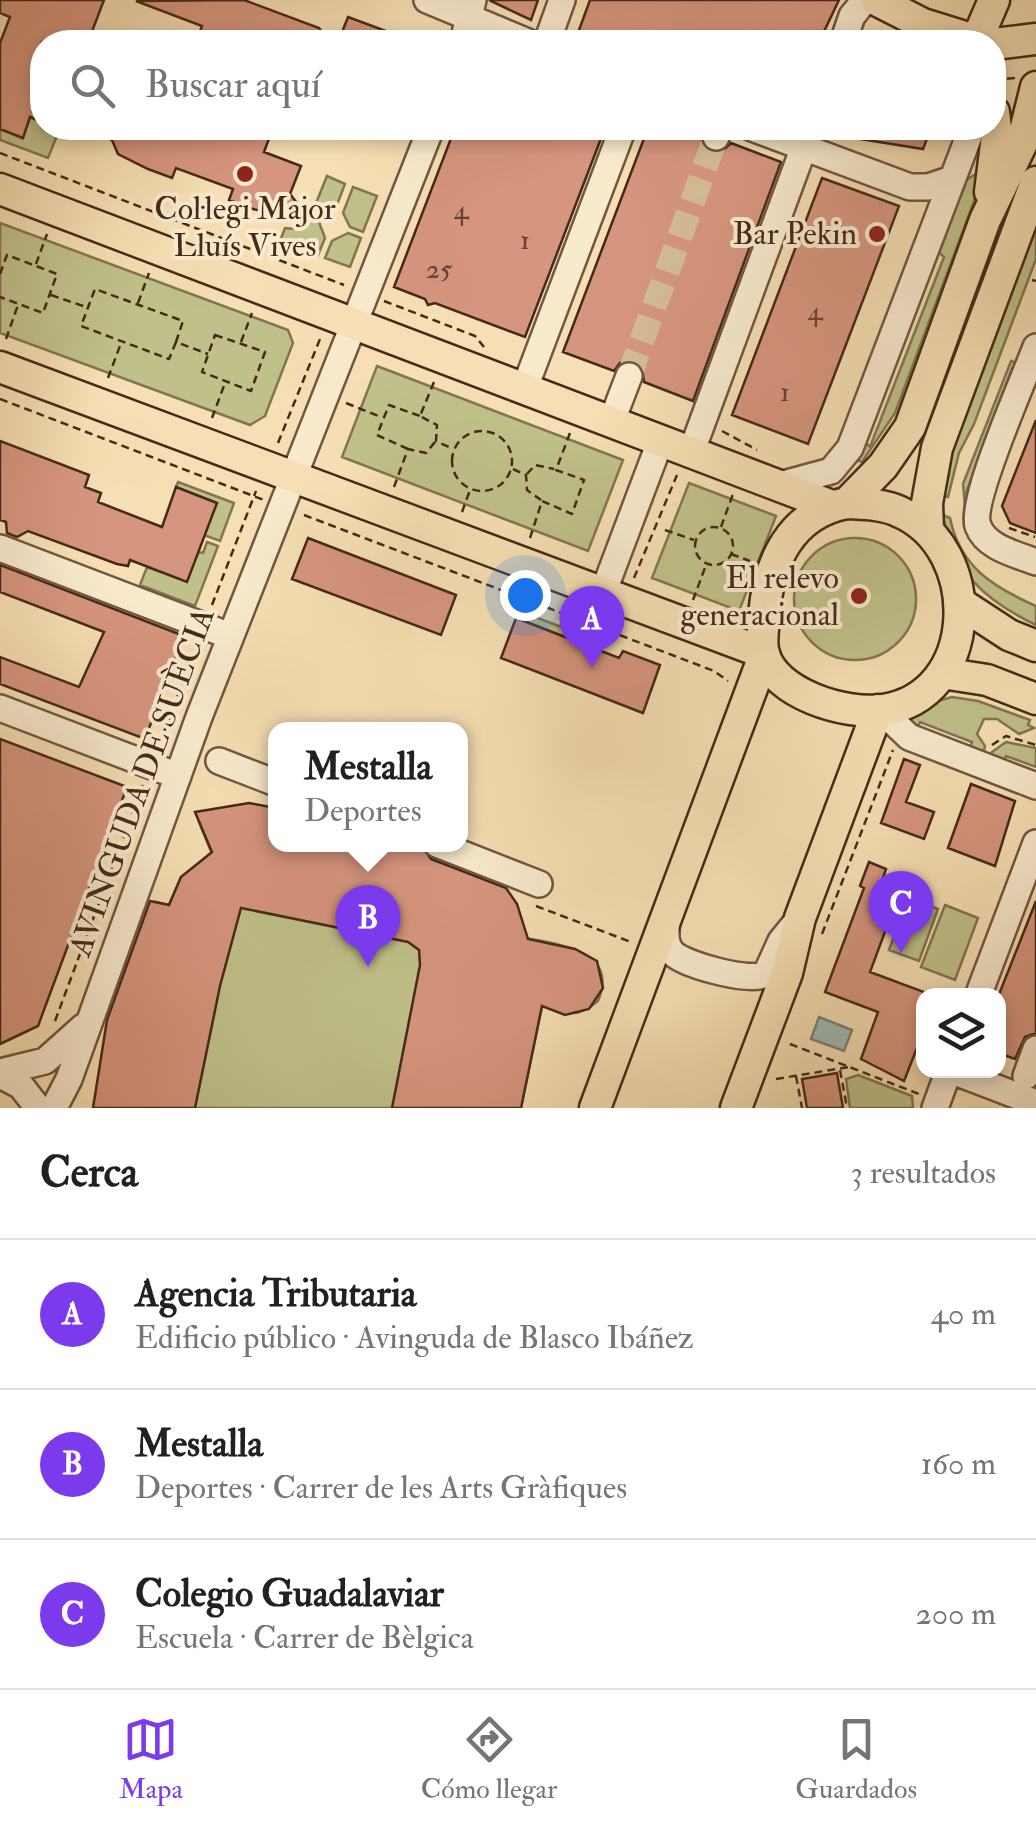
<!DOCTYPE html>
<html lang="es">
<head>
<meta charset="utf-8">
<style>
	body { margin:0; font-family:"IM FELL Double Pica",serif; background:#f6f6f6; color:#202124 }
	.controls { position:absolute; right:30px; bottom:30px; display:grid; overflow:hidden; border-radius:20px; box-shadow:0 5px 15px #0003 }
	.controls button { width:90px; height:90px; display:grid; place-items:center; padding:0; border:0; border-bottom:2px solid #e0e0e0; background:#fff; color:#202124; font:50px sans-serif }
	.you { position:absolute; left:525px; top:595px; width:35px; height:35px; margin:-25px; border:8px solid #fff; border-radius:50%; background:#1a73e8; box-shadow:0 0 0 15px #1a73e833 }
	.badge { display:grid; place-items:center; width:65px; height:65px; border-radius:50%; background:#7c3aed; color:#fff; font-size:32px; font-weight:700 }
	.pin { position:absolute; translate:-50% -82px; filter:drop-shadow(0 2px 5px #0008) }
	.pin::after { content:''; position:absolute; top:52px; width:35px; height:30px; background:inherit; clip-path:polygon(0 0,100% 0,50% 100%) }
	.popup { position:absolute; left:268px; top:722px; width:200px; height:130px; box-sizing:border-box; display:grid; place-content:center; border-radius:20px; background:#fff; filter:drop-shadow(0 2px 8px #0005); font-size:32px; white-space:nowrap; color:#757577 }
	.popup b { font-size:38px; color:#202124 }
	.popup::after { content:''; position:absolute; left:50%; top:100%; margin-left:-20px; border:20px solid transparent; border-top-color:#fff }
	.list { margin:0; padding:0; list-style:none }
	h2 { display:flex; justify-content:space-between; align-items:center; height:130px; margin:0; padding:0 40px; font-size:42px }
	h2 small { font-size:32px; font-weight:400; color:#757577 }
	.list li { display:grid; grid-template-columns:65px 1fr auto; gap:30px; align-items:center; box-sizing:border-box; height:150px; padding:0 40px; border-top:2px solid #e0e0e0 }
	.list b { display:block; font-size:38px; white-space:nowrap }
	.list p { margin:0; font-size:32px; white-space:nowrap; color:#757577 }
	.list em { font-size:32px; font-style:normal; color:#757577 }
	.icon { flex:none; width:55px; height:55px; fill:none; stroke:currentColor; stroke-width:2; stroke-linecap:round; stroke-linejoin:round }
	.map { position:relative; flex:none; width:1036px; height:1108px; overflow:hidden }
	.search { position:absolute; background:#fff; box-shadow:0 5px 15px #0003; left:30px; right:30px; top:30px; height:110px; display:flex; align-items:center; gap:25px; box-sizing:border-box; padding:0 35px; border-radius:40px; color:#757577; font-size:38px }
	.sheet { height:580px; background:#fff }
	nav { display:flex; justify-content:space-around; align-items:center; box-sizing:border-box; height:140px; border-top:2px solid #e0e0e0; background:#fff; font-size:28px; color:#757577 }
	nav a { display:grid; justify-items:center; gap:5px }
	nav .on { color:#7c3aed }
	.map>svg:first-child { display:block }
	.green { fill:#c0c18a; stroke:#827552; stroke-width:2.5 }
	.water { fill:#a1bab8; stroke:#7c8078; stroke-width:2.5 }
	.building { fill:#d6957e; stroke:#452919; stroke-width:2.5 }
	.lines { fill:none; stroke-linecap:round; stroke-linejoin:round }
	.minor-tunnel { stroke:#d3bb95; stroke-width:25; stroke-dasharray:25 12; stroke-linecap:butt }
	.minor-casing { stroke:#715640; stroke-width:30 }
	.major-casing { stroke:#452919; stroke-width:35 }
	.path { stroke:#452919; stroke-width:2.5; stroke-dasharray:8 5; stroke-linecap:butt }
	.minor { stroke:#f9eace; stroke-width:25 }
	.major { stroke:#f6dfb4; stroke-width:30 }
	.poi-dot { fill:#8f2418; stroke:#f9eace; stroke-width:4 }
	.labels { text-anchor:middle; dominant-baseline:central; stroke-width:8; stroke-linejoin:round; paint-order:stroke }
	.number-label { font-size:28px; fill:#694432 }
	.poi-label { font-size:32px; fill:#452919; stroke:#f9eace; text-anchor:end }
	.street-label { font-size:32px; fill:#452919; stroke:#f9eace }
</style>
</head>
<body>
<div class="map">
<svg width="1036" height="1108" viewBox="0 0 1036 1108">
	<rect width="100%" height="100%" fill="#f6dfb4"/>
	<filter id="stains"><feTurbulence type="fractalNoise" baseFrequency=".002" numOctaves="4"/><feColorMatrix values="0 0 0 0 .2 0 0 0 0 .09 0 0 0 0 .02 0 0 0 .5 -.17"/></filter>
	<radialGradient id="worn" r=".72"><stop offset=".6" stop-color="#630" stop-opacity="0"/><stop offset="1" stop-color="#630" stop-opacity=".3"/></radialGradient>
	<path class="green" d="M 30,117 L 42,122 L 42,128 L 60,128 L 48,158 L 0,140 L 0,129 L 22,138 Z
		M 976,174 L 983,177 L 895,413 L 862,462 L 852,459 L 860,436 L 870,447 L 944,257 L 932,246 L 955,187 Z
		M 327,176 L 345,184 L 335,210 L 321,217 L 312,213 Z
		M 353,187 L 377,196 L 363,232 L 350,227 L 343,213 Z
		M 1036,217 L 1036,259 L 974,424 L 959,453 L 948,497 L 943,496 L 951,447 Z
		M 310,219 L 319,222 L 325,238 L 318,255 L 280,241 L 285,228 L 295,229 Z
		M 0,223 L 288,330 L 293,343 L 265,416 L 250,425 L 0,333 Z
		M 348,233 L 361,238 L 350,267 L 325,258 L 332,241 Z
		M 1011,361 L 1024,366 L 1022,372 L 1012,369 L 966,493 L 975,497 L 973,509 L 965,506 L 963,484 Z
		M 377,366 L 623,460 L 588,551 L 342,457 Z
		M 178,482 L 234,503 L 220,541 L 204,535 L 216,503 L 176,487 Z
		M 689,483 L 776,516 L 739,611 L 652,578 Z
		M 943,515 L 950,518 C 960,567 993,587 1036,606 L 1036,625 C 986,601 952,572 943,515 Z
		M794 599a61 61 0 1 1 122 0a61 61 0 1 1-122 0Z
		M 207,542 L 218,546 L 195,606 L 140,585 L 147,567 L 186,581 L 198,552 L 203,553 Z
		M 519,611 L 599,641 L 596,649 L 516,618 Z
		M 952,697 L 978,701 L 1030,720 L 1028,725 L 1034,728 L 1019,734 L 997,719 L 984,719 L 977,734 L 985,746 L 983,755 L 968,753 L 972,742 L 920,722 L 915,733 L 907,720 L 927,704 Z
		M 1006,742 L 1036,748 L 1036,767 L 1006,756 L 1001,767 L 988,762 L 992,752 Z
		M 219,817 L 276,844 L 394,845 L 430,852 L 471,869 L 490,886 L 514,936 C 550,944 621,946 598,1001 C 577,1019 565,1015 543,1001 L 521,1108 L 105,1108 L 138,960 L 156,902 L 169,905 L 181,877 L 212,854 L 199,822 Z
		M 908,898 L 938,909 L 919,961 L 889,950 Z
		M 945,905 L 978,918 L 955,980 L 921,967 Z
		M 858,1075 L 912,1096 L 913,1108 L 850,1108 L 846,1079 Z"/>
	<path class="water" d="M 819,1017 L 852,1030 L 844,1051 L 811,1039 Z"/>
	<path class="building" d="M 0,0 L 104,0 L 88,42 L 42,42 L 42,122 L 30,117 L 23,138 L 0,129 L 0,43 L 10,17 L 0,13 Z
		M 244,0 L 319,28 L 329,42 L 211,42 L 198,38 L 202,26 L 136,1 Z
		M 489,0 L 538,0 L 531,20 Z
		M 590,0 L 839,0 L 819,42 L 610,42 L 579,30 Z
		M 348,17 L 413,41 L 413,42 L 338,42 Z
		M 82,128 L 273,128 L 264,152 L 301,166 L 290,194 L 297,203 L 296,212 L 286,217 L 253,209 L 229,200 L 233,189 L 176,168 L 172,178 L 148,169 L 118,154 L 112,140 Z
		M 455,128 L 605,128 L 525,337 L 435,303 L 428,305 L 425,299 L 394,287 Z
		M 648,128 L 696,128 L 710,152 L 720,153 L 731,143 L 781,162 L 693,401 L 644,382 L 642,367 L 634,361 L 620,363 L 614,371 L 563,352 Z
		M 835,128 L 931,128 L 923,149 L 835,135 Z
		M 822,178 L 899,206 L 808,444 L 732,415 Z
		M 1036,420 L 1036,533 L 1010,523 L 1002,506 Z
		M 0,441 L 89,475 L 85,487 L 101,493 L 98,502 L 162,527 L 176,487 L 217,503 L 187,582 L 130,560 L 128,566 L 117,564 L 28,531 L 17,537 L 7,533 L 6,522 L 0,520 Z
		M 308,538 L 456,595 L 441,635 L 292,579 Z
		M 0,565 L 184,636 L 145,739 L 0,684 L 0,657 L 79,687 L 104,632 L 0,592 Z
		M 516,618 L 619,658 L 623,651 L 660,665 L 643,713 L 501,658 Z
		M 0,739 L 127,787 L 38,1026 L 0,1044 Z
		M 904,759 L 920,765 L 906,802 L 934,812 L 924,839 L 881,823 Z
		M 971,784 L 1015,801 L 995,866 L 948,848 Z
		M 249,803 L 276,808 L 276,844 L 421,844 L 431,859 L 506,888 L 517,904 L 528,939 L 575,949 L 597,961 L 603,988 L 589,1009 L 565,1015 L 542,1006 L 521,1108 L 392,1108 L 420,965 L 419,950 L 408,942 L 241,908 L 220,986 L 195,1108 L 93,1108 L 107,1020 L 150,901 L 169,905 L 181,877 L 212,852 L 195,812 Z
		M 869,862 L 886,869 L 880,887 L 899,894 L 870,972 L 924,992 L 924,1030 L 904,1081 L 861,1059 L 878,1012 L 825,992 L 864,888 L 860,886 Z
		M 1036,901 L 1036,1033 L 1025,1037 L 1015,1059 L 998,1053 L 998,997 Z
		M 837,1073 L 843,1108 L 807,1108 L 802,1079 Z"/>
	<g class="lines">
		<path class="minor-tunnel" d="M 629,376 L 716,137"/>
		<defs>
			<path id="minor" d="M 427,0 L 528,42
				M 463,42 L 473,0
				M 547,42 L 562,0
				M 843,42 L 852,16 L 865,0
				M 752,128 L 910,187 L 928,187 L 952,179
				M 716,137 L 719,128
				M 1036,347 C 1025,377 969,502 978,526 C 986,548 1016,554 1036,562
				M 524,390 L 623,128
				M 611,423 L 629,376
				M 691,453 L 811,128
				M 776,486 L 831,471 L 850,448 L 972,128
				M 0,548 L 230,636
				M 603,593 L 660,442
				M 0,708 L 178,776
				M 881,710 L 909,737 L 1036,786
				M 219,761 L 276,783
				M 437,844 L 539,884
				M 667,918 C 666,930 663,946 675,955 C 690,966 751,983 766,974 L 781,941 L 798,920
				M 978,996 L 1036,843
				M 950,1070 L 1036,1103
				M 0,1072 L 45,1061 L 83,1027
				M 0,1075 L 21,1086 L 38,1108
				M 1026,1076 L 1036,1049
				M 54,1108 L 69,1079 L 199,717 L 431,128
				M 935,1108 L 949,1070"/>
			<path id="major" d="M 876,0 L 923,24 L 981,42
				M 976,42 L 994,0
				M 994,44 L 1036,39
				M 0,189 L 832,506
				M 990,192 L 997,136 L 994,112
				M 0,367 L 764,653
				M 847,503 C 865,504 884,504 900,512 C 984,549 980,697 882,710 C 845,715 775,694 764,654 C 760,642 764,627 764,616 C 768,562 791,513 847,503 Z
				M 847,503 L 883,466 L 910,427 L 985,220 L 1022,143 L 1036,87
				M 928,531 L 927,503 L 937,448 L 1036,182
				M 960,603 L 1009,635 L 1036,646
				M 942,673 L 987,680 L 1036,699
				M 595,1108 L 764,656
				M 736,1108 L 787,973 L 800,918 L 878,710"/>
		</defs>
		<use href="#minor" class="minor-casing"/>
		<use href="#major" class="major-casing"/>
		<path class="path" d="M 994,80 L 1016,78
			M 0,153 L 344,285
			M 36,264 L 47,234
			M 0,274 L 7,255 L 57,274 L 43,313 L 0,297
			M 1032,280 L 1036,281
			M 51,295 L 86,307
			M 384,301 L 475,336 L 484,347
			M 138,303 L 149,273
			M 215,335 L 265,352 L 251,391 L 202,372 Z
			M 6,339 L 18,305
			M 176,342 L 169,359 L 81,326 L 95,289 L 183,321 L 176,342 L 208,354
			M 241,342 L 252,313
			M 108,378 L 121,343
			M 434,382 L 420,416 L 437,425 L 436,441 L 453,449
			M 0,399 L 264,500
			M 346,403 L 381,417
			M 212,418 L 225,383
			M 722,431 L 757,450
			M452 461a30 30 0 1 1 60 0a30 30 0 1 1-60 0Z
			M 278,443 L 320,339
			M 408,449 L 377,435 L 389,405 L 420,416
			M 513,469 L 526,475 L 527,490 L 541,500
			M 527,474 L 535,465 L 554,469
			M 394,487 L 408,449 L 426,453 L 435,442
			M 462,512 L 470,490
			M 304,515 L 714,671 L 728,681
			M 721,527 L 733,494
			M695 546a19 19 0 1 1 38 0a19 19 0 1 1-38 0Z
			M 1009,528 L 1035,537
			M 665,530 L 694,540
			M 530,538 L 542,501 L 572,514 L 584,480 L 556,470 L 570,433
			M 731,554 L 750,561
			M 634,578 L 677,475
			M 693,600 L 706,565
			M 212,605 L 256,491
			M 159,745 L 197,645
			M 992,745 L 1006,736 L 1036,745
			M 536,906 L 631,942
			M 822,934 L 893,750
			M 55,1021 L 143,785
			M 790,1044 L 919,1094
			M 840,1070 L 847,1108
			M 796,1076 L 802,1108
			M 776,1079 L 849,1067"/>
		<use href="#minor" class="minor"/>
		<use href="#major" class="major"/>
	</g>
	<g class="poi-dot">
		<circle cx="245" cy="174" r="10"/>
		<circle cx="877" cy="234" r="10"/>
		<circle cx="859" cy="596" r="10"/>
	</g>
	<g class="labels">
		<g class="number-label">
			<text x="461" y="210">4</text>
			<text x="525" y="240">1</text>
			<text x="439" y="269">25</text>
			<text x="815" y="311">4</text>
			<text x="785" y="392">1</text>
		</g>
		<g class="poi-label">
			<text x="245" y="209" text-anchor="middle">Col·legi Major<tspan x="245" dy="37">Lluís Vives</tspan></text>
			<text x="857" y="234">Bar Pekin</text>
			<text x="839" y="578">El relevo<tspan x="839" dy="37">generacional</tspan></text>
		</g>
		<g class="street-label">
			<text transform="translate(142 782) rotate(-70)">AVINGUDA DE SUÈCIA</text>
		</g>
	</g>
	<rect width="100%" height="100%" filter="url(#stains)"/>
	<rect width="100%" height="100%" fill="url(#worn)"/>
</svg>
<div class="controls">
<button><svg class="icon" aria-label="layers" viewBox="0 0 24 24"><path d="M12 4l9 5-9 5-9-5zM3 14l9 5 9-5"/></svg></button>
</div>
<div class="you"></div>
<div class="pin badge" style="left:592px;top:668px">A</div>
<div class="pin badge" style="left:368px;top:967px">B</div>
<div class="popup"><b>Mestalla</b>Deportes</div>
<div class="pin badge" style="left:901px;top:953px">C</div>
<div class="search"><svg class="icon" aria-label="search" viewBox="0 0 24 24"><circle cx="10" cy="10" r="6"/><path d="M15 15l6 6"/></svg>Buscar aquí</div>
</div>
<section class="sheet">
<h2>Cerca<small>3 resultados</small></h2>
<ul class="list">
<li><span class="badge">A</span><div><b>Agencia Tributaria</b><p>Edificio público · Avinguda de Blasco Ibáñez</p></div><em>40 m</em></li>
<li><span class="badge">B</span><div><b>Mestalla</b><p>Deportes · Carrer de les Arts Gràfiques</p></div><em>160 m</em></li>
<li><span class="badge">C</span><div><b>Colegio Guadalaviar</b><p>Escuela · Carrer de Bèlgica</p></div><em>200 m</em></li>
</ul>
</section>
<nav>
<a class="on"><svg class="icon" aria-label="map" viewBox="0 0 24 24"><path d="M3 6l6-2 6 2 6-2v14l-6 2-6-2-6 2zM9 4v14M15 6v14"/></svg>Mapa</a>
<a><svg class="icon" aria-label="directions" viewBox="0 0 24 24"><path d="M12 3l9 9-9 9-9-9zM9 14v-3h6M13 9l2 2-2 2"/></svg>Cómo llegar</a>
<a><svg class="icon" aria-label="saved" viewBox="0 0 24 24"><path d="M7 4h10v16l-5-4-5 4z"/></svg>Guardados</a>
</nav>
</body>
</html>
